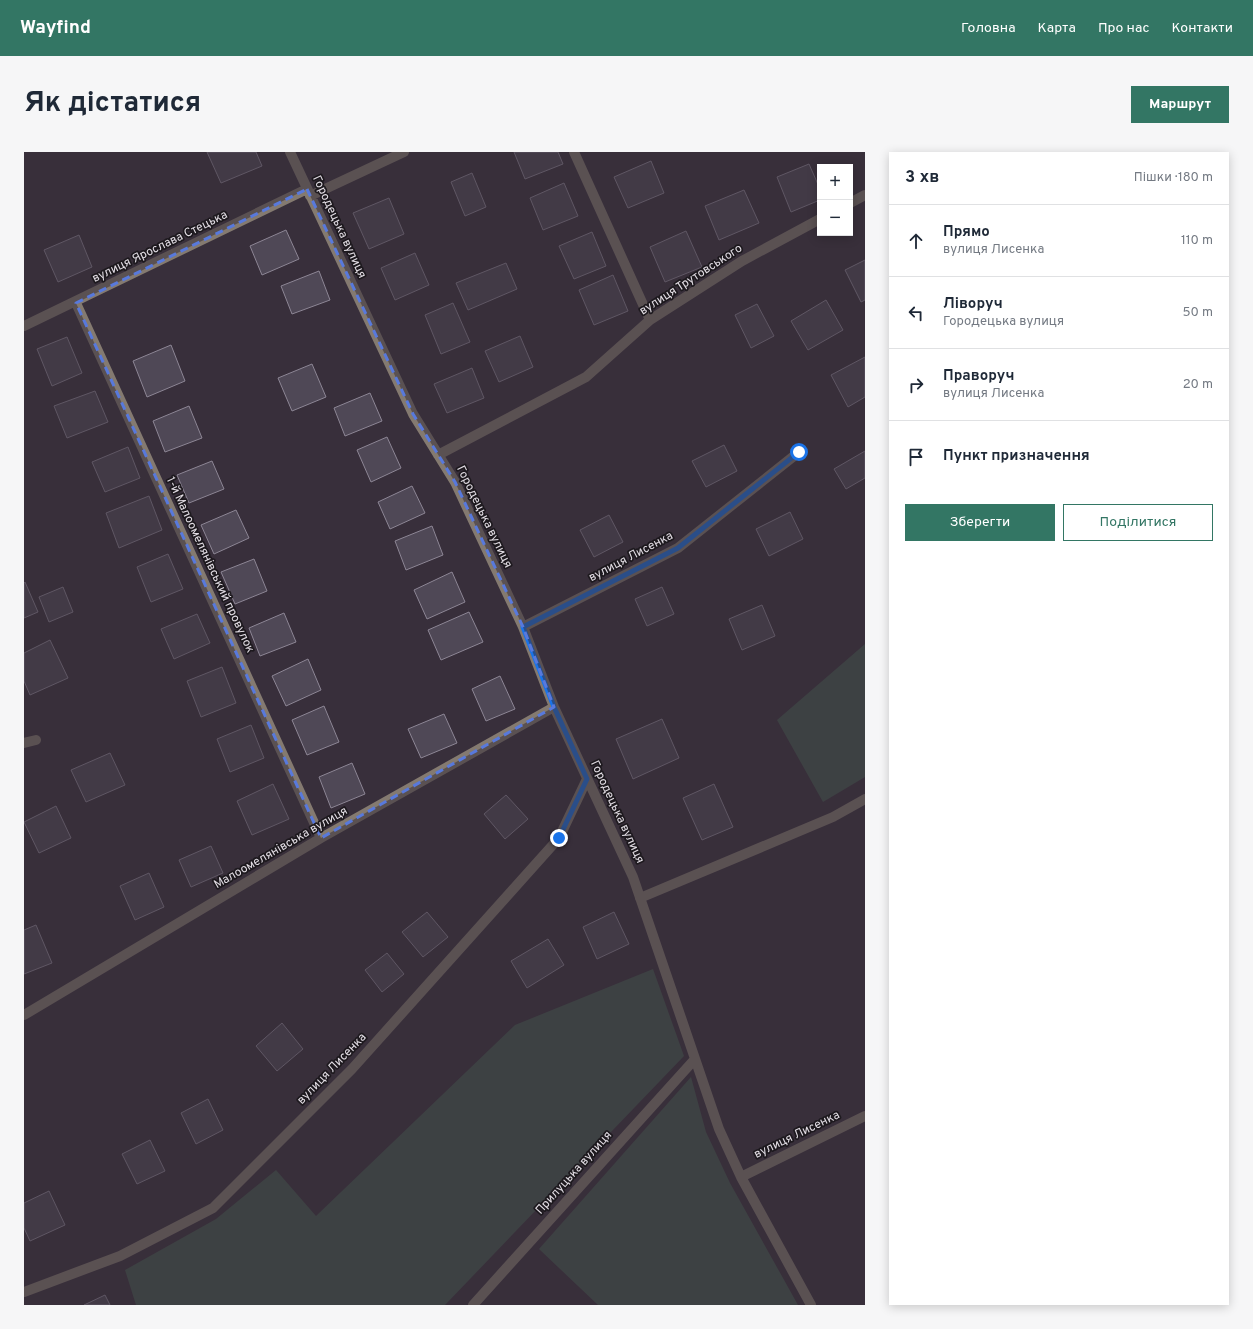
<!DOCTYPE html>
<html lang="uk">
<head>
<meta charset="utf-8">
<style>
	body { margin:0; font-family:Overpass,sans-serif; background:#f6f6f7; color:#1f2937 }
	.controls { position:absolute; right:12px; top:12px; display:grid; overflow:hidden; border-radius:0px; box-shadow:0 2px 10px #0003 }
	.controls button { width:36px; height:36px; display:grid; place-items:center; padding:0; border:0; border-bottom:1px solid #e0e1e3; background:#fff; color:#1f2937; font:20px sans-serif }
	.stop { position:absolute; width:12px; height:12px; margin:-9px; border:3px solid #1a73e8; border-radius:50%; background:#fff }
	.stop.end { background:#1a73e8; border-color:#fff; box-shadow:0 1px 4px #0008 }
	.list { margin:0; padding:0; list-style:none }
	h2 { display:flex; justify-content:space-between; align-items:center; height:52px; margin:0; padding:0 16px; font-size:17px }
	h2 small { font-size:13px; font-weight:400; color:#747a83 }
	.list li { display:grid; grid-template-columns:26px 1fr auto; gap:12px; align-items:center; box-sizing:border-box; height:72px; padding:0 16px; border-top:1px solid #e0e1e3 }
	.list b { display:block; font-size:15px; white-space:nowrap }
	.list p { margin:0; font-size:13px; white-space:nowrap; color:#747a83 }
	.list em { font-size:13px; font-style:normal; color:#747a83 }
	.actions { display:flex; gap:8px; padding:12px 16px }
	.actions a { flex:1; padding:9px 0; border:1px solid #337664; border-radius:0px; text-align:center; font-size:14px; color:#337664 }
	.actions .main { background:#337664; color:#fff }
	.icon { flex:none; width:22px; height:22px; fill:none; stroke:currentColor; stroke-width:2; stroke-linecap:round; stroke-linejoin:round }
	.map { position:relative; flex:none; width:841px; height:1153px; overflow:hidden; border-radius:0px }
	header { display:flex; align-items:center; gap:24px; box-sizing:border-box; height:56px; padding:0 20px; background:#337664; color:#fff }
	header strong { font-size:19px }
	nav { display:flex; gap:22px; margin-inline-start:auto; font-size:14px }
	.intro { display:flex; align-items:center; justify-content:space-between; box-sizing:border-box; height:96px; padding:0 24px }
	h1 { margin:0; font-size:28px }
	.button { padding:10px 18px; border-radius:0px; background:#337664; color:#fff; font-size:14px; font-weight:700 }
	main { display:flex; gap:24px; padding:0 24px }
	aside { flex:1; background:#fff; border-radius:0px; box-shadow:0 2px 10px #0003 }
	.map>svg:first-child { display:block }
	.green { fill:#44574e }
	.building { fill:#4f4856; stroke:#8d8695 }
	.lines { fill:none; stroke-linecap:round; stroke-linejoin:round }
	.minor { stroke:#847a70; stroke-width:10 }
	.route { stroke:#1a73e8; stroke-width:5 }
	.marked { fill:none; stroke:#5879dc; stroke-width:3; stroke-dasharray:8 5; stroke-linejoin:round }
	.labels { text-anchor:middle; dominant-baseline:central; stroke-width:3.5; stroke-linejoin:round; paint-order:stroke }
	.street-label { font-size:12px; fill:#e3dee5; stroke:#1d191e }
</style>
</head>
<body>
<header>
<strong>Wayfind</strong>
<nav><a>Головна</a><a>Карта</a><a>Про нас</a><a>Контакти</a></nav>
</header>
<div class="intro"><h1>Як дістатися</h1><a class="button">Маршрут</a></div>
<main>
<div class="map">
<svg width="841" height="1153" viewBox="0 0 841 1153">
	<rect width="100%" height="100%" fill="#382f3b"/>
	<path class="green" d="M 841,492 L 841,625 L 799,650 L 753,568 Z
		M 629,817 L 660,904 L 421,1153 L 112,1153 L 101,1118 L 192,1067 L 252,1018 L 292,1064 L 491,873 Z
		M 667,925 L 682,980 L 706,1031 L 774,1153 L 574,1153 L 515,1097 Z"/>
	<path class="building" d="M 183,0 L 232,0 L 238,14 L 197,31 Z
		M 490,0 L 534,0 L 539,12 L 501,27 Z
		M 627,9 L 640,41 L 604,56 L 590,25 Z
		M 785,12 L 796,37 L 796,48 L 767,60 L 753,25 Z
		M 448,21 L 462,55 L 441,64 L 427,30 Z
		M 540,31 L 554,64 L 519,78 L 506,46 Z
		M 720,38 L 735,71 L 695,88 L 681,54 Z
		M 365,46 L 380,82 L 345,97 L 329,61 Z
		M 262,78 L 275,107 L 238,123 L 226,94 Z
		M 662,79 L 678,115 L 641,130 L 626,95 Z
		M 568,80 L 582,114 L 550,127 L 535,94 Z
		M 55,83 L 68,115 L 34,130 L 20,98 Z
		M 391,101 L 405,133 L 371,148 L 357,116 Z
		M 841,108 L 841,148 L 837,150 L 821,118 Z
		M 482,111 L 493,137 L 444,158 L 432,131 Z
		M 295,119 L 306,148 L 268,162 L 257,134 Z
		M 589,123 L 604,159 L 570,173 L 555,138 Z
		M 802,148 L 819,178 L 784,198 L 767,169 Z
		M 429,151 L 446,190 L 417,202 L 401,163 Z
		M 733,152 L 750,184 L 727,196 L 711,163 Z
		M 496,184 L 509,215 L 475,230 L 461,199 Z
		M 43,185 L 58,221 L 28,234 L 13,197 Z
		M 147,193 L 161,229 L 123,245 L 109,209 Z
		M 841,205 L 841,245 L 824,255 L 807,223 Z
		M 288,212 L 302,245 L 268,259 L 254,226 Z
		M 448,216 L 460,246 L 423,261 L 410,232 Z
		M 71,239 L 84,270 L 43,286 L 30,254 Z
		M 346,241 L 358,269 L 321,284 L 310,256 Z
		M 165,254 L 178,286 L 141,300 L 129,269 Z
		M 363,285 L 377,316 L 347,330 L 333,298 Z
		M 700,293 L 713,319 L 682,335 L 668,309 Z
		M 104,295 L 116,326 L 81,340 L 68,310 Z
		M 841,299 L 841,326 L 822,337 L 810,317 Z
		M 188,309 L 200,337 L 165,351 L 153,323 Z
		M 388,334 L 401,361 L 366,377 L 354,350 Z
		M 125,344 L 138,378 L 95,396 L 82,361 Z
		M 212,358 L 225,386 L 190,402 L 177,373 Z
		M 766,360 L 779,387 L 745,404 L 732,377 Z
		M 585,363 L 599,390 L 570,405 L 556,378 Z
		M 408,374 L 419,403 L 382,418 L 371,389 Z
		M 144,402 L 159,437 L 127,450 L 113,415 Z
		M 230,407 L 243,439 L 211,452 L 197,420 Z
		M 428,420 L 441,450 L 403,467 L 390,438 Z
		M 1,430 L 14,460 L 0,466 L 0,431 Z
		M 39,435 L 49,460 L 25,470 L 15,445 Z
		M 638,435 L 650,462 L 623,474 L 611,447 Z
		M 738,453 L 751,484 L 718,498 L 705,467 Z
		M 445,460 L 459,490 L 417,508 L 404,478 Z
		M 260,461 L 272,490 L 236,504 L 225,476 Z
		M 173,462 L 186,491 L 150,507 L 137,477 Z
		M 26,488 L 44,526 L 6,543 L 0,529 L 0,501 Z
		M 284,507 L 297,538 L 262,554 L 248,524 Z
		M 198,515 L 212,551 L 177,565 L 163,529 Z
		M 476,524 L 491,557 L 462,569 L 448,537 Z
		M 300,554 L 315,590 L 283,603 L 268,568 Z
		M 420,562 L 433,591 L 397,606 L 384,577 Z
		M 638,567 L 655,606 L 609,627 L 592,587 Z
		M 227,573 L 240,606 L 206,620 L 193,587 Z
		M 86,601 L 101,633 L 62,650 L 47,618 Z
		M 328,611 L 341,642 L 307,656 L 295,625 Z
		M 249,632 L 265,667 L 228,683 L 213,649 Z
		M 690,632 L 709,675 L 678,688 L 659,646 Z
		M 482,643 L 504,667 L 481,687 L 460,662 Z
		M 32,654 L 47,686 L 15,701 L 0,670 Z
		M 187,694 L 199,721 L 167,735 L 155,708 Z
		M 125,721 L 140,755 L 111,768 L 96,734 Z
		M 403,760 L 424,785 L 399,805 L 378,780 Z
		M 590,760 L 605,792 L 573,807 L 559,775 Z
		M 12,773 L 28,811 L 0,822 L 0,778 Z
		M 524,787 L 540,813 L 503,836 L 487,809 Z
		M 363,801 L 380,822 L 358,840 L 341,818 Z
		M 258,871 L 279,897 L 253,919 L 232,894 Z
		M 184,947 L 199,978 L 172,992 L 157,961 Z
		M 126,988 L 141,1019 L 113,1032 L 98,1002 Z
		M 25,1039 L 41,1073 L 6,1089 L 0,1076 L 0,1051 Z
		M 81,1143 L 86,1153 L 60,1153 Z"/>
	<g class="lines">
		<path class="minor" d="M 266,0 L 389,262 L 431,330 L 499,475 L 530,555 L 609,725 L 695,977 L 717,1025 L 787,1153
			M 550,0 L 626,168
			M 286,44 L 380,0
			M 826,51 L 841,43
			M 52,151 L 297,686
			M 0,174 L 283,37
			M 414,303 L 562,225 L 626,168 L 718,109 L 796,67
			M 499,475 L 654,396 L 775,300
			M 0,591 L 12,588
			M 616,746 L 809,665 L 841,647
			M 0,863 L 297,686 L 530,555
			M 717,1025 L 841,964
			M 0,1140 L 96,1104 L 189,1056 L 328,917 L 535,686 L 563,627
			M 449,1153 L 671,907"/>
	</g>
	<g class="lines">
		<path class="route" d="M 535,686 L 563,627 L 530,555 L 499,475 L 654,396 L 775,300"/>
	</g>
	<path d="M0 0H841V1153H0ZM 283,37 L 389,262 L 431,330 L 499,475 L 530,555 L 297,686 L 52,151 Z" fill="#382f3b" fill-opacity=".55" fill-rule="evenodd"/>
	<path class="marked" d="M 283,37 L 389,262 L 431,330 L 499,475 L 530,555 L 297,686 L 52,151 Z"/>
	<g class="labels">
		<g class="street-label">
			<text transform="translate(315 75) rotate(65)">Городецька вулиця</text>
			<text transform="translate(136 95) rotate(-26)">вулиця Ярослава Стецька</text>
			<text transform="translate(667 128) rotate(-33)">вулиця Трутовського</text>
			<text transform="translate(460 365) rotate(64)">Городецька вулиця</text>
			<text transform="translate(607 405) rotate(-28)">вулиця Лисенка</text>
			<text transform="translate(186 413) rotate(65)">1-й Малоомелянівський провулок</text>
			<text transform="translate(593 660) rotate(65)">Городецька вулиця</text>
			<text transform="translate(257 696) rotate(-30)">Малоомелянівська вулиця</text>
			<text transform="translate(308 917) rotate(-46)">вулиця Лисенка</text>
			<text transform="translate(773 983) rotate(-26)">вулиця Лисенка</text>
			<text transform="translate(550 1021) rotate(-48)">Прилуцька вулиця</text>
		</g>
	</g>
</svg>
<div class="controls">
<button>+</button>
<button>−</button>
</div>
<div class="stop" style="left:775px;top:300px"></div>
<div class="stop end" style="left:535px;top:686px"></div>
</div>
<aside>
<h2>3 хв<small>Пішки · 180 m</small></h2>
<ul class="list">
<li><svg class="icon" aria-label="ahead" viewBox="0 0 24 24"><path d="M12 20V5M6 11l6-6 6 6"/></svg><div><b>Прямо</b><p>вулиця Лисенка</p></div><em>110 m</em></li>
<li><svg class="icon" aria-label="left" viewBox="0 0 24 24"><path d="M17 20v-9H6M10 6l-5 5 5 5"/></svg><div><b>Ліворуч</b><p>Городецька вулиця</p></div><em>50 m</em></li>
<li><svg class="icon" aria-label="right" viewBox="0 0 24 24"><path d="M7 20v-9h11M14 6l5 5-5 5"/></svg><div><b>Праворуч</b><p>вулиця Лисенка</p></div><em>20 m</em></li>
<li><svg class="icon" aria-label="arrive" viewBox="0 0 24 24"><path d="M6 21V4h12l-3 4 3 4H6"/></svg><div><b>Пункт призначення</b></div></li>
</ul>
<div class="actions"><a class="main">Зберегти</a><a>Поділитися</a></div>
</aside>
</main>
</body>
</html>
